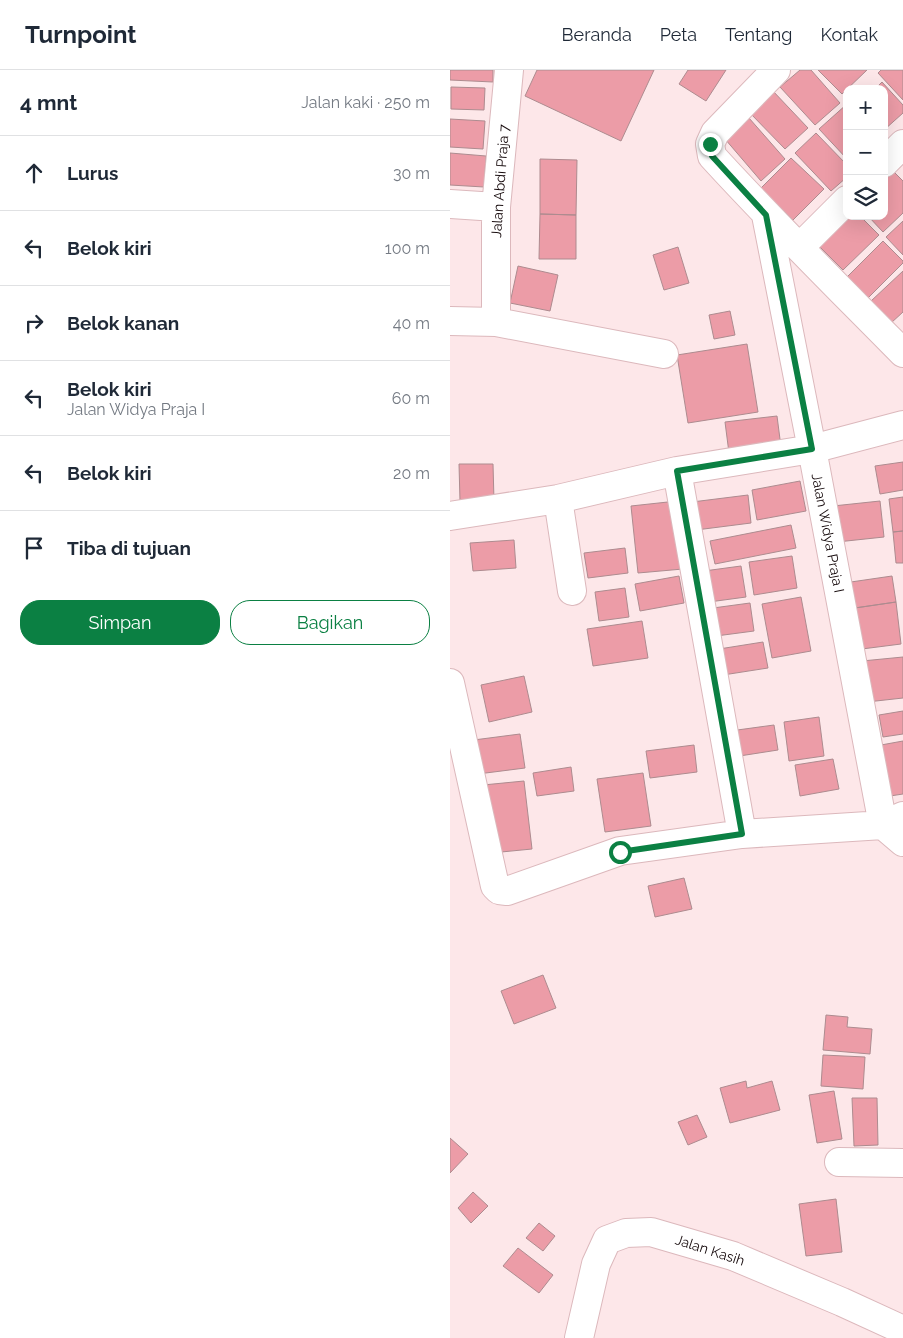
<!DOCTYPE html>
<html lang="id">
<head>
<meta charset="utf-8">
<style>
	body { margin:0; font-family:Raleway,sans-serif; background:#f2f2f3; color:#1f2937 }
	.controls { position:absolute; right:15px; top:15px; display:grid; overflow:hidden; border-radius:10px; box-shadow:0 5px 20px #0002 }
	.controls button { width:45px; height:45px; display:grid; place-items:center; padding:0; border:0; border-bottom:1px solid #e0e1e3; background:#fff; color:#1f2937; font:25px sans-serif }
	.stop { position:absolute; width:15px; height:15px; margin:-11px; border:4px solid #0b8043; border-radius:50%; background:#fff }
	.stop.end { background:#0b8043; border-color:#fff; box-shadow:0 1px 5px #0008 }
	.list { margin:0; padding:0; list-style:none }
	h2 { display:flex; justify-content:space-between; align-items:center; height:65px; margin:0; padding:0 20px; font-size:21px }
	h2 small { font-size:16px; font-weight:400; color:#747a83 }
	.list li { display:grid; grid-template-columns:32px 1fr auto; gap:15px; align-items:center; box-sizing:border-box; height:75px; padding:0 20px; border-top:1px solid #e0e1e3 }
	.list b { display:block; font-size:19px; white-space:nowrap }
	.list p { margin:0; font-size:16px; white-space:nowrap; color:#747a83 }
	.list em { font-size:16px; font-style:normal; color:#747a83 }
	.actions { display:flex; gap:10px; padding:15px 20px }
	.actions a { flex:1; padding:11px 0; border:1px solid #0b8043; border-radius:20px; text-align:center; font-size:18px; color:#0b8043 }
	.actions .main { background:#0b8043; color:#fff }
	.icon { flex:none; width:28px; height:28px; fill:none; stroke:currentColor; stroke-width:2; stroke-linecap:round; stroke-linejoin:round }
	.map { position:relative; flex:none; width:453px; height:1268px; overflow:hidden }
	header { display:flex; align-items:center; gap:30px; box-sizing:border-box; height:70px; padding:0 25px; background:#fff; border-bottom:1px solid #e0e1e3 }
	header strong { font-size:24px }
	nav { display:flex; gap:28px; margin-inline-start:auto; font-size:18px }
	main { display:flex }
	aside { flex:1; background:#fff }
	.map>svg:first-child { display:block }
	.building { fill:#ec9ca7; stroke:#ad8b8f }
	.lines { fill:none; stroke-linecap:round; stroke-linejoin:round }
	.minor-casing { stroke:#dcb8bc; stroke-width:30 }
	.minor { stroke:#fff; stroke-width:28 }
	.route { stroke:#0b8043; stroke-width:6 }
	.labels { text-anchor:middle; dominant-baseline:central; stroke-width:4.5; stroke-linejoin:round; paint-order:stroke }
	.street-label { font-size:14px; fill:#160a0c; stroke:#fff }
</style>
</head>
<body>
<header>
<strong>Turnpoint</strong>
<nav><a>Beranda</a><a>Peta</a><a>Tentang</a><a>Kontak</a></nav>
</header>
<main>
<aside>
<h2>4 mnt<small>Jalan kaki · 250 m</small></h2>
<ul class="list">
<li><svg class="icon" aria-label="ahead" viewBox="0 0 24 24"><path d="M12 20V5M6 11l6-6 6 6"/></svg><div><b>Lurus</b></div><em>30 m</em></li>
<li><svg class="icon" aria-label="left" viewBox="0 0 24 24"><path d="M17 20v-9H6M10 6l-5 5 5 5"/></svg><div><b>Belok kiri</b></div><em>100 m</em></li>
<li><svg class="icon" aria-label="right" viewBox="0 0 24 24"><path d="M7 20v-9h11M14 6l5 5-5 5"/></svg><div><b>Belok kanan</b></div><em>40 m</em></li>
<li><svg class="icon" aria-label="left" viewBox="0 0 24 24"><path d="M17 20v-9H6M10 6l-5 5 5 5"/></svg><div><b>Belok kiri</b><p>Jalan Widya Praja I</p></div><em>60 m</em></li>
<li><svg class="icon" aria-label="left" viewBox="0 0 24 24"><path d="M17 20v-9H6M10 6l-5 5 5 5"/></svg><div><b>Belok kiri</b></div><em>20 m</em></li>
<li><svg class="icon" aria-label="arrive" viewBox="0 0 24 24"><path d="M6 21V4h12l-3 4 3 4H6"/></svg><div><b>Tiba di tujuan</b></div></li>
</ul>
<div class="actions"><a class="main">Simpan</a><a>Bagikan</a></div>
</aside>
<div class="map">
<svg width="453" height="1268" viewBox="0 0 453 1268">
	<rect width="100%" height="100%" fill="#fde7e9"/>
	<path class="building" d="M 0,0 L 43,0 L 43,12 L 0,10 Z
		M 87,0 L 204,0 L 171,71 L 75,26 Z
		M 238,0 L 276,0 L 256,31 L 229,14 Z
		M 350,0 L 361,0 L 390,33 L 365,55 L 330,17 Z
		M 368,0 L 417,0 L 392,24 Z
		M 431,0 L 453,0 L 453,30 L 428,3 Z
		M 432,12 L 453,35 L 453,43 L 434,60 L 434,19 L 425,19 Z
		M 1,17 L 35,18 L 34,40 L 1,39 Z
		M 322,20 L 358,58 L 335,79 L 299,42 Z
		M 397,34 L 397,89 L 369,59 Z
		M 299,48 L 335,89 L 311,111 L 275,69 Z
		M 0,49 L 35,51 L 33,79 L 0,77 Z
		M 366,63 L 397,95 L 397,107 L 381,121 L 345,83 Z
		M 0,83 L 36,86 L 34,117 L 0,115 Z
		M 341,88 L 374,119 L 343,150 L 311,118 Z
		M 90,89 L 127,90 L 126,145 L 90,144 Z
		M 442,100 L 453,111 L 453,143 L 433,162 L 418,146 L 434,146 L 434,107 Z
		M 90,144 L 126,145 L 126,189 L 89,189 Z
		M 397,146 L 410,146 L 429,165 L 393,200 L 365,172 Z
		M 453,151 L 453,185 L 436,167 Z
		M 433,171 L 453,191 L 453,193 L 416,230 L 395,209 Z
		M 228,177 L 239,213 L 214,220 L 203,185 Z
		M 68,196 L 108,205 L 100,241 L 60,233 Z
		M 453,201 L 453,242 L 441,253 L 421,231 Z
		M 280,241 L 285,265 L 264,269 L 259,245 Z
		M 297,274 L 308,342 L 238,353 L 227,285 Z
		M 327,346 L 331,377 L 279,383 L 275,352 Z
		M 453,392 L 453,420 L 430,424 L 425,396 Z
		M 9,394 L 43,394 L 44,431 L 10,431 Z
		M 350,411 L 356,441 L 307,450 L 302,420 Z
		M 298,425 L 301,453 L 246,460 L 242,432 Z
		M 453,427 L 453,461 L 443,462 L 439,429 Z
		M 227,431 L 233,499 L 188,503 L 181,436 Z
		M 430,431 L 434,467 L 387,472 L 383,436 Z
		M 341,455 L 346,478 L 265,494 L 260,471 Z
		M 453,461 L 453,493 L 446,493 L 443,462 Z
		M 64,470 L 66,498 L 23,501 L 20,473 Z
		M 175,478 L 178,503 L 138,508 L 134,483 Z
		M 342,486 L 347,518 L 304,525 L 299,492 Z
		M 291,496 L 296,527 L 259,532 L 254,501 Z
		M 229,506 L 234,533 L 190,541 L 185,514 Z
		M 442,506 L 446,532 L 398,539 L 394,513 Z
		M 175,518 L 179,547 L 149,551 L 145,522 Z
		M 351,527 L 361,581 L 322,588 L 312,534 Z
		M 446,532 L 451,574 L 404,580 L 398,539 Z
		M 300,533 L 304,561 L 266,566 L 263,538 Z
		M 192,551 L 198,588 L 143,596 L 137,559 Z
		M 313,572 L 318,598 L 273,605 L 269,579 Z
		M 453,587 L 453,628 L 417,632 L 412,591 Z
		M 74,606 L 82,642 L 39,652 L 31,615 Z
		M 453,641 L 453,664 L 433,667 L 429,645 Z
		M 369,647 L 374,686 L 339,691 L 334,652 Z
		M 324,655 L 328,680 L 283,687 L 280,661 Z
		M 70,664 L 75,698 L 20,705 L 16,671 Z
		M 453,671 L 453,724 L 440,726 L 431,675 Z
		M 244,675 L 247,702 L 200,708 L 196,681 Z
		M 383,689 L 389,719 L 350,726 L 345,695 Z
		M 121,697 L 124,721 L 87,726 L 83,703 Z
		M 193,703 L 201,756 L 155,762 L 147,709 Z
		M 74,711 L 82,779 L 41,783 L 33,715 Z
		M 234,808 L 242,839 L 205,847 L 198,816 Z
		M 93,905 L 106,938 L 64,954 L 51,921 Z
		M 376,945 L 398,947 L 397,957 L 422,959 L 420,984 L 373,980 Z
		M 373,985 L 415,987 L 413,1019 L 371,1016 Z
		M 296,1011 L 297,1018 L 322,1011 L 330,1040 L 280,1053 L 270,1018 Z
		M 384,1021 L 392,1069 L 367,1073 L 359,1025 Z
		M 402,1028 L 427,1028 L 428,1075 L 404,1076 Z
		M 247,1045 L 257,1067 L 238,1075 L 228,1052 Z
		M 0,1068 L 18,1084 L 0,1103 Z
		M 23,1122 L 38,1136 L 21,1153 L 8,1138 Z
		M 386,1129 L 392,1182 L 356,1186 L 349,1134 Z
		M 89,1153 L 105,1166 L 93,1181 L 76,1168 Z
		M 68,1178 L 103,1205 L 89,1223 L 53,1196 Z"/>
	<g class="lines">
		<defs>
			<path id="minor" d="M 326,0 L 265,63 L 260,74 L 262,86 C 324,154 389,218 453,283
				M 434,93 L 453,74
				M 0,134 L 46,137
				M 316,145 L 362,379 L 433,755 L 453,772
				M 350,177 L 397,130
				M 0,251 L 46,252 L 214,284
				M 46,252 L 46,137 L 59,0
				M 227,401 L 292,764
				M 108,429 L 122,521
				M 0,446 L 108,429 L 227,401 L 362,379 L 453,355
				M 0,613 L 45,816 L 49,820 L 57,821 L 170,781 L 292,764 L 433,755 L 453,746
				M 389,1092 L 453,1093
				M 129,1268 L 146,1194 L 157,1170 L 176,1163 L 201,1162 L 283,1186 L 392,1232 L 453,1260"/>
		</defs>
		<use href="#minor" class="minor-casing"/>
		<use href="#minor" class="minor"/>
	</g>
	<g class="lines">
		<path class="route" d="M 170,782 L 292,764 L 227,401 L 362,379 L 316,145 L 262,86 L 260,74"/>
	</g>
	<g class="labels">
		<g class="street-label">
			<text transform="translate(50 111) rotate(-86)">Jalan Abdi Praja 7</text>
			<text transform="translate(378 463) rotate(79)">Jalan Widya Praja I</text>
			<text transform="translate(260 1180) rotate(18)">Jalan Kasih</text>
		</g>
	</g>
</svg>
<div class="controls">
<button>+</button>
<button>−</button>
<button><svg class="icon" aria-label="layers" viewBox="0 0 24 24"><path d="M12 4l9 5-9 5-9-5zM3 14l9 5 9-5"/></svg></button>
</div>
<div class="stop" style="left:170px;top:782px"></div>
<div class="stop end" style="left:260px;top:74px"></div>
</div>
</main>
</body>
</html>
